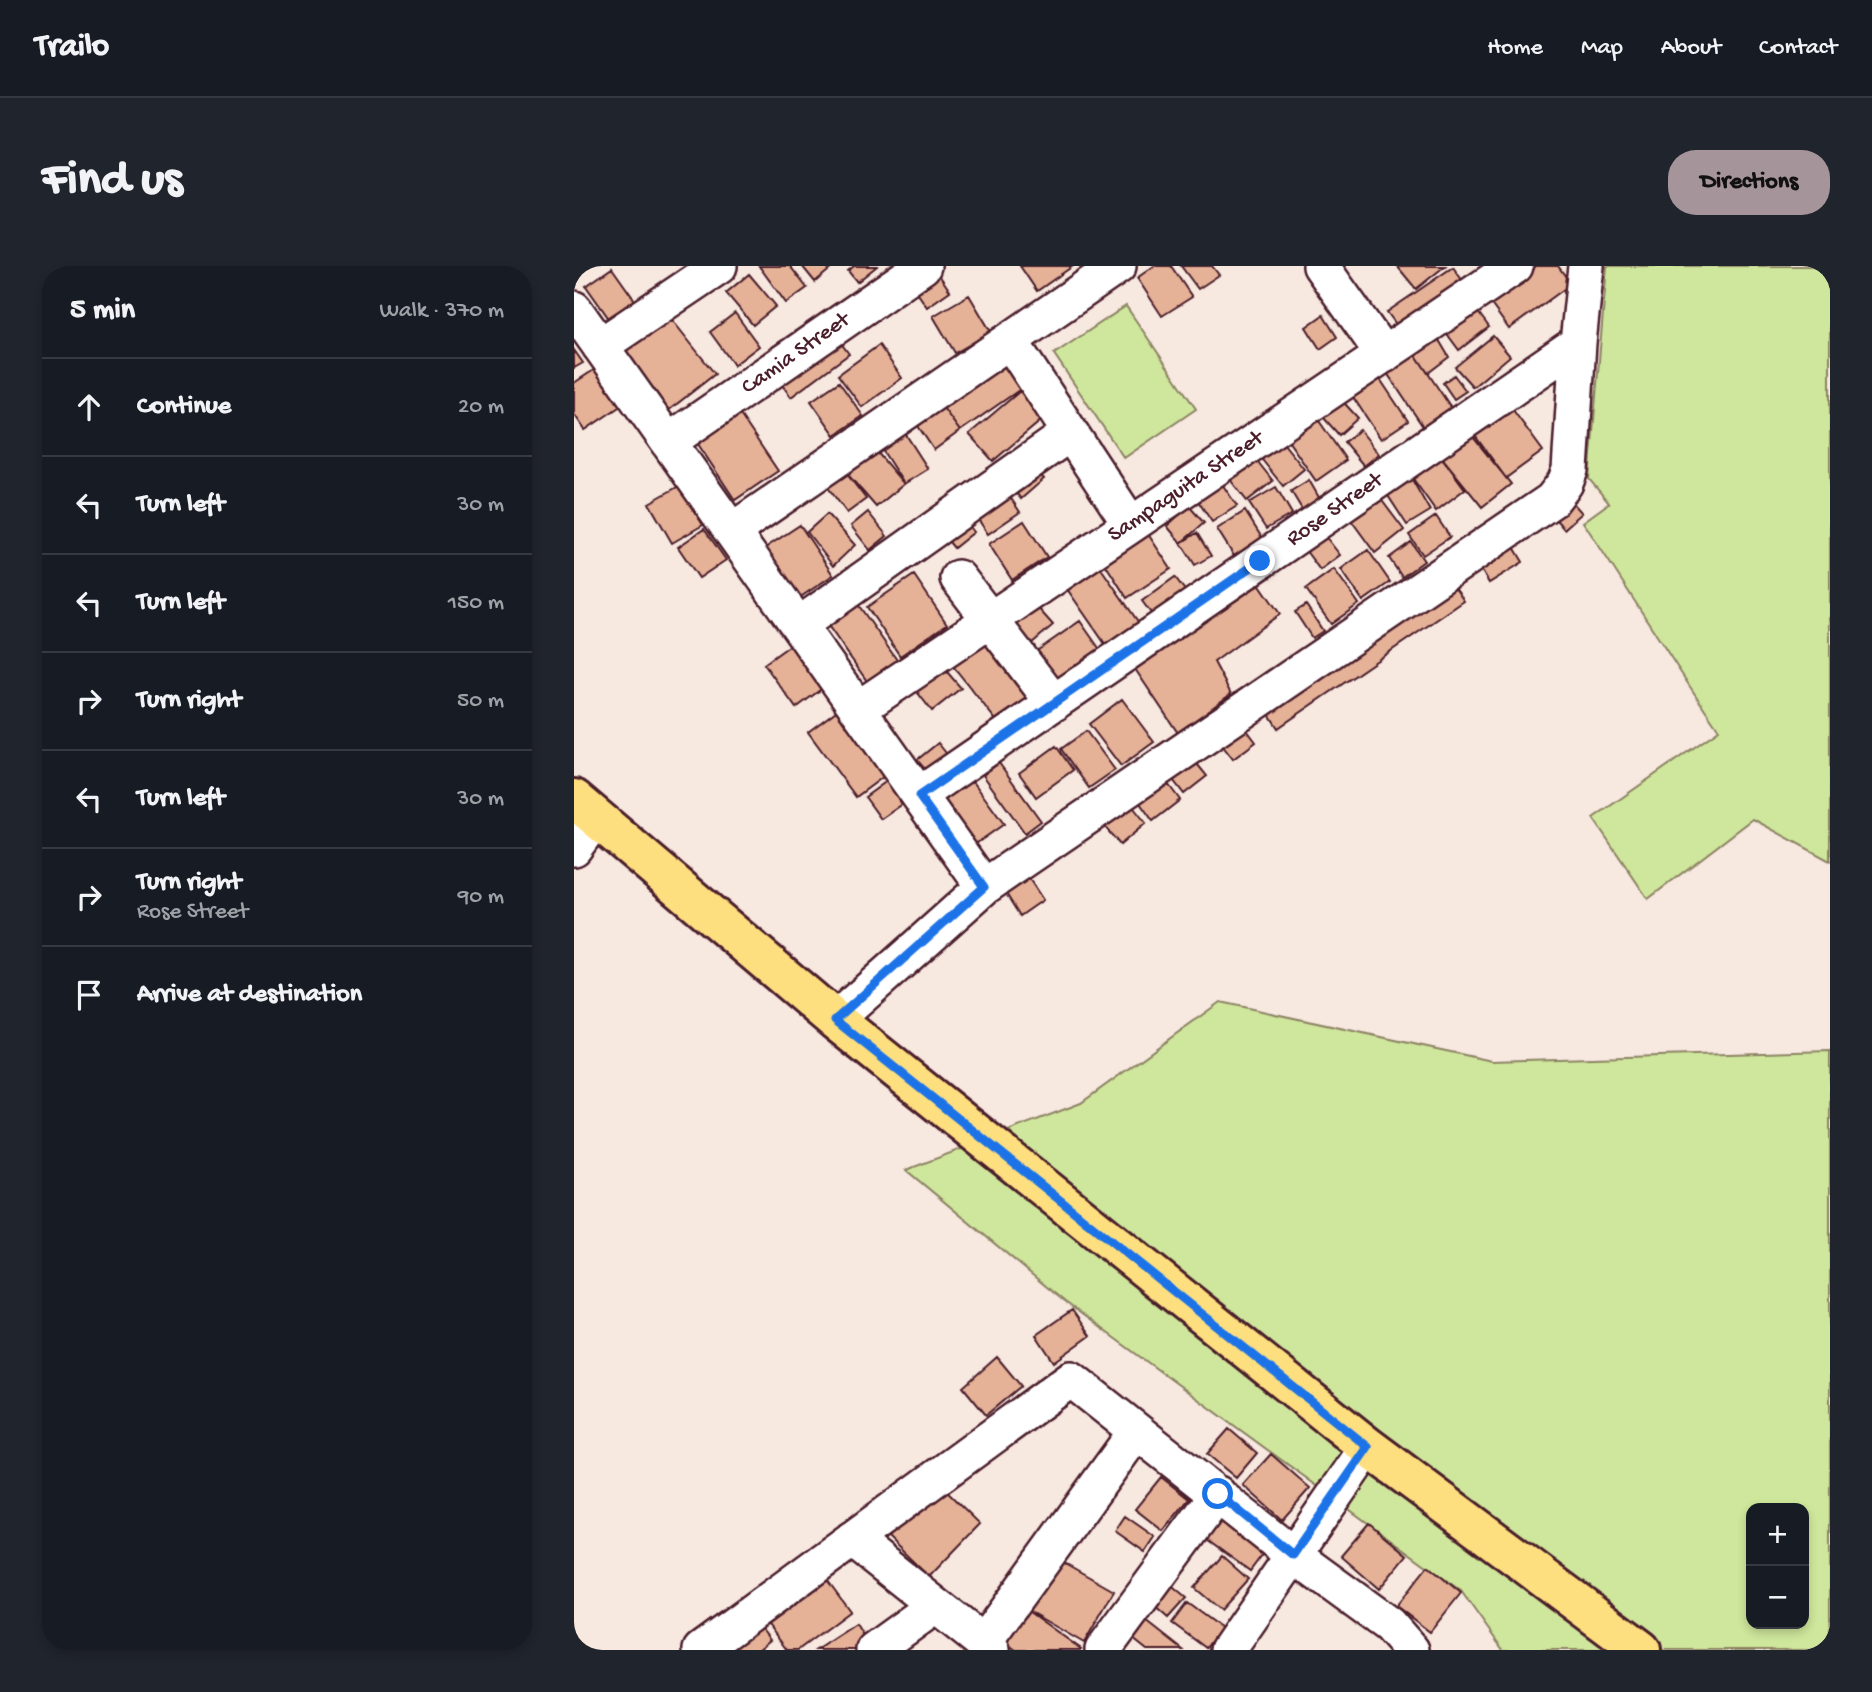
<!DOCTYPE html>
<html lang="en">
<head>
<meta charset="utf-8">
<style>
	body { margin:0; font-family:"Gochi Hand",sans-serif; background:#20242c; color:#f1f3f6 }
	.controls { position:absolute; right:21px; bottom:21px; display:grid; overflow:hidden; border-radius:14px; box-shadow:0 4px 10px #0003 }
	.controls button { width:63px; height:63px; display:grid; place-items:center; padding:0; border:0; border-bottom:2px solid #363941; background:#171b24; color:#f1f3f6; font:35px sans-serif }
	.stop { position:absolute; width:21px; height:21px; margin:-16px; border:5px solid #1a73e8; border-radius:50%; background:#fff }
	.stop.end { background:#1a73e8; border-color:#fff; box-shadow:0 2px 7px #0008 }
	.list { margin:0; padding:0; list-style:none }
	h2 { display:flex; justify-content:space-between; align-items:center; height:91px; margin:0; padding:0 28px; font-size:30px }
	h2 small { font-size:23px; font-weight:400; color:#9ea1a6 }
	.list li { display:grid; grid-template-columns:46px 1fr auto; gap:21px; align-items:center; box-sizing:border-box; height:98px; padding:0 28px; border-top:2px solid #363941 }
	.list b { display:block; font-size:26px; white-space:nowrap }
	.list p { margin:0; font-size:23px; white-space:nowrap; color:#9ea1a6 }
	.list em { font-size:23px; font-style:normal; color:#9ea1a6 }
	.icon { flex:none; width:38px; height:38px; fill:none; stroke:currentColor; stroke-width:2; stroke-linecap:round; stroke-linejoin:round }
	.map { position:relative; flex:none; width:1256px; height:1384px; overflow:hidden; border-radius:28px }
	header { display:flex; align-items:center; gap:42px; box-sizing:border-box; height:98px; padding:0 35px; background:#171b24; border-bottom:2px solid #363941 }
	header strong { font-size:33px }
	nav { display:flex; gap:38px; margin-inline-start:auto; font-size:24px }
	.intro { display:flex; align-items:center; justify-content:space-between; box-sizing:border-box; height:168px; padding:0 42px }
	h1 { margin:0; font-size:49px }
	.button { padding:18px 32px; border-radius:28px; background:#a6949b; color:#111; font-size:24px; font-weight:700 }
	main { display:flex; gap:42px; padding:0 42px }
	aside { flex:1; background:#171b24; border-radius:28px; box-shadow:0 4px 10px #0003 }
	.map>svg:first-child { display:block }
	.green { fill:#cfe79c; stroke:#8c8364; stroke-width:2; fill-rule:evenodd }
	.building { fill:#e5b197; stroke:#4a1f2b; stroke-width:2 }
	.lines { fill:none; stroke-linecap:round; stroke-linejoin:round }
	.minor-casing { stroke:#4a1f2b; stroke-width:40 }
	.major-casing { stroke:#4a1f2b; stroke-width:44 }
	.minor { stroke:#fff; stroke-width:35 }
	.major { stroke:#fedf80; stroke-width:38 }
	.route { stroke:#1a73e8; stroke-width:9 }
	.labels { text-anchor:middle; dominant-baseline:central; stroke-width:5; stroke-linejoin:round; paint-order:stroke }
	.street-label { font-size:23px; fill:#4a1f2b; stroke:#fff }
</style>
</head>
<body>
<header>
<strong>Trailo</strong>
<nav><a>Home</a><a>Map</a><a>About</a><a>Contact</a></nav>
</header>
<div class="intro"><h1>Find us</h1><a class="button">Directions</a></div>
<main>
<aside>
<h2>5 min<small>Walk · 370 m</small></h2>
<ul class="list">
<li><svg class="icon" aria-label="ahead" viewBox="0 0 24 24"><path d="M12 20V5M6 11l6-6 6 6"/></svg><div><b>Continue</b></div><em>20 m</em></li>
<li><svg class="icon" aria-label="left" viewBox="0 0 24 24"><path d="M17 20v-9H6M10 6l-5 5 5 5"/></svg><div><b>Turn left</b></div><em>30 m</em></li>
<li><svg class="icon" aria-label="left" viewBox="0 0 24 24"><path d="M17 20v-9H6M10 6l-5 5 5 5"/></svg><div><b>Turn left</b></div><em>150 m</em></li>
<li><svg class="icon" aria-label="right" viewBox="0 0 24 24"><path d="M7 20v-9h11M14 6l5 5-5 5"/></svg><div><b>Turn right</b></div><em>50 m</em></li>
<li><svg class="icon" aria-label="left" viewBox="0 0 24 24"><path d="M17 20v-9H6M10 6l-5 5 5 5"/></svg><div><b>Turn left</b></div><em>30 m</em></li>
<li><svg class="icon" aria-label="right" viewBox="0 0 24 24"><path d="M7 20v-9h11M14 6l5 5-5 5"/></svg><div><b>Turn right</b><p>Rose Street</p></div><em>90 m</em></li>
<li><svg class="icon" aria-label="arrive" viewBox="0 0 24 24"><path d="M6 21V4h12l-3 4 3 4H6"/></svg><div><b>Arrive at destination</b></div></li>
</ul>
</aside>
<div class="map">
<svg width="1256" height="1384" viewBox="0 0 1256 1384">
	<rect width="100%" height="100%" fill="#f7e8e0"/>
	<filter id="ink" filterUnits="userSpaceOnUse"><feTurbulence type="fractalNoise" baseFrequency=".0143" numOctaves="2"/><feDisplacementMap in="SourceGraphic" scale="14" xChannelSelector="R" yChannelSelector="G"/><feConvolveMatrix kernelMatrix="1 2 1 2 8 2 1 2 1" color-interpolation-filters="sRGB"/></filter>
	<g filter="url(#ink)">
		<path class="green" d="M 1033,0 L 1256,0 L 1256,595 L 1179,553 L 1074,633 L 1019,552 L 1145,464 C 1098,396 1055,324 1009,256 L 1035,237 L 1015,213 Z
			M 552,40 L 622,143 L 550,192 L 480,88 Z
			M 646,736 L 918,795 L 1256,785 L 1256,1384 L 929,1384 L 887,1325 L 491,1036 L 332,904 L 507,837 ZM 1177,1242 L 1230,1242 L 1230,1358 L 1177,1358 Z"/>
		<path class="building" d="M 185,0 L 216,0 L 233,22 L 212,37 Z
			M 228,0 L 260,0 L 241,16 Z
			M 280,0 L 303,0 L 283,16 L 274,5 Z
			M 446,0 L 499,0 L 463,25 Z
			M 580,0 L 597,0 L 618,31 L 588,50 L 563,12 Z
			M 607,0 L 638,0 L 645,9 L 624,23 Z
			M 823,0 L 871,0 L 842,23 Z
			M 961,0 L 984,0 L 997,18 L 935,63 L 914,34 Z
			M 879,1 L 890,17 L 824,61 L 813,46 Z
			M 38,2 L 62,36 L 36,54 L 12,20 Z
			M 361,3 L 376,25 L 353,41 L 338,19 Z
			M 175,8 L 202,40 L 179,59 L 152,27 Z
			M 395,29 L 417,66 L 381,87 L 359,50 Z
			M 895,34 L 915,61 L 885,84 L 865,57 Z
			M 161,47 L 185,80 L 160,99 L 136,66 Z
			M 749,49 L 763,71 L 746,83 L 732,61 Z
			M 95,50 L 141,108 L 90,148 L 44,90 Z
			M 859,64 L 875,91 L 854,107 L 835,79 Z
			M 261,69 L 275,88 L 217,131 L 203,112 Z
			M 919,70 L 936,90 L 899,121 L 881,101 Z
			M 305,79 L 328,112 L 288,141 L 264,109 Z
			M 835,79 L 880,146 L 852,165 L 807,98 Z
			M 0,84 L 9,97 L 0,102 Z
			M 429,95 L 448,122 L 386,165 L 367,139 Z
			M 23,102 L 48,139 L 11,164 L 0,148 L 0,117 Z
			M 802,107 L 834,155 L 807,173 L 775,125 Z
			M 880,109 L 892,125 L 880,133 L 869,117 Z
			M 265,116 L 289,150 L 261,169 L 237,135 Z
			M 446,125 L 469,153 L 419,195 L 395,168 Z
			M 761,127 L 784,152 L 765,169 L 742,143 Z
			M 367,139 L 386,165 L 360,184 L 342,157 Z
			M 936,140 L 969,185 L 932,212 L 899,167 Z
			M 163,144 L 204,205 L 161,234 L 120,172 Z
			M 743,152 L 772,194 L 742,215 L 713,173 Z
			M 329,164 L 354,203 L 330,218 L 305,179 Z
			M 786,164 L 805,188 L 790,200 L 770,176 Z
			M 895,166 L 937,218 L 908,241 L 866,189 Z
			M 702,168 L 730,203 L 709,220 L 681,185 Z
			M 297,179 L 330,218 L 302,241 L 269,203 Z
			M 866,189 L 891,223 L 862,245 L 837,210 Z
			M 680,191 L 699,215 L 673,235 L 654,211 Z
			M 458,199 L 470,213 L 447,233 L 435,219 Z
			M 269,203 L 292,233 L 273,247 L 250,216 Z
			M 836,210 L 856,245 L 833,259 L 811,225 Z
			M 644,212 L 663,240 L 638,256 L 620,229 Z
			M 735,214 L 747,235 L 729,245 L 717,225 Z
			M 428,219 L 446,246 L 414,268 L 396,241 Z
			M 105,220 L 129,259 L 98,277 L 75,237 Z
			M 702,221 L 718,248 L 692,263 L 675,237 Z
			M 990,227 L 1008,247 L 990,263 L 972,242 Z
			M 806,232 L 830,264 L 801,287 L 777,254 Z
			M 615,240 L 630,257 L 607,277 L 593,260 Z
			M 671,245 L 688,272 L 660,290 L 643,263 Z
			M 294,246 L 313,270 L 296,284 L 277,260 Z
			M 253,248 L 281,279 L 259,300 L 233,266 Z
			M 386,248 L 400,266 L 380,282 L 365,264 Z
			M 862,250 L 876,271 L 849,289 L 835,269 Z
			M 450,255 L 473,291 L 438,314 L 415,278 Z
			M 226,259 L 259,309 L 225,332 L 191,282 Z
			M 130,263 L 152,294 L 125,312 L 104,281 Z
			M 572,265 L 597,303 L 553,332 L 528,293 Z
			M 748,266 L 766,289 L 746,304 L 729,281 Z
			M 623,267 L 637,290 L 621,299 L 607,277 Z
			M 934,271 L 949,296 L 915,317 L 900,292 Z
			M 837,276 L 850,295 L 828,311 L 815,292 Z
			M 794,284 L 816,316 L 789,335 L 767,303 Z
			M 524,298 L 567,360 L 534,382 L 491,320 Z
			M 760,303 L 785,338 L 757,358 L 732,323 Z
			M 340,309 L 373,358 L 326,390 L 293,341 Z
			M 872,309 L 890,335 L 704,462 L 687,436 Z
			M 601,311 L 615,330 L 582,354 L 568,335 Z
			M 682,313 L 706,348 L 640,396 L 657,428 L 604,467 L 561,403 Z
			M 455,332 L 479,359 L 450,384 L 426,358 Z
			M 283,337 L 325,397 L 295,418 L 253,358 Z
			M 732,339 L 749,365 L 738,372 L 721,346 Z
			M 506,355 L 527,385 L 478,419 L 457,389 Z
			M 415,371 L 461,429 L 425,458 L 379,400 Z
			M 222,375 L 254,418 L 222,442 L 190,398 Z
			M 368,400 L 387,422 L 358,445 L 340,422 Z
			M 548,433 L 580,476 L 547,500 L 515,458 Z
			M 269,440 L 317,505 L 282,531 L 234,466 Z
			M 667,456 L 682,476 L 659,493 L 644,474 Z
			M 512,465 L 541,504 L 515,522 L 487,483 Z
			M 364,477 L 376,492 L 356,509 L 343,494 Z
			M 482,480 L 499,504 L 462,531 L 445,507 Z
			M 619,493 L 633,510 L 610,528 L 596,510 Z
			M 425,497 L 467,555 L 451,567 L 409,509 Z
			M 395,510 L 430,558 L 400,579 L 366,531 Z
			M 588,510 L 606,534 L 579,555 L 561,530 Z
			M 317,512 L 333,535 L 307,553 L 291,531 Z
			M 552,532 L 572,557 L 546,579 L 525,554 Z
			M 454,611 L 469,634 L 446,650 L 431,626 Z
			M 498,1044 L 516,1070 L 480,1096 L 462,1069 Z
			M 423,1091 L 447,1120 L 412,1149 L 389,1121 Z
			M 655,1163 L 683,1187 L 662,1212 L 633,1188 Z
			M 697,1188 L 736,1222 L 708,1254 L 669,1219 Z
			M 587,1211 L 615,1233 L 589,1265 L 561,1243 Z
			M 365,1218 L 406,1258 L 355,1311 L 314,1271 Z
			M 637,1240 L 694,1281 L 676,1305 L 619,1264 Z
			M 551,1250 L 581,1271 L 571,1286 L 541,1265 Z
			M 795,1257 L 833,1289 L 805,1323 L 767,1290 Z
			M 648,1290 L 674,1313 L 646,1344 L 620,1322 Z
			M 480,1291 L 540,1325 L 510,1377 L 451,1343 Z
			M 854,1300 L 887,1327 L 856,1366 L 822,1340 Z
			M 251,1311 L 276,1345 L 224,1384 L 213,1384 L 192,1356 Z
			M 589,1313 L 612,1332 L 594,1352 L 572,1333 Z
			M 613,1337 L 647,1362 L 632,1382 L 598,1357 Z
			M 451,1343 L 507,1383 L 506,1384 L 442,1384 L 428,1374 Z
			M 567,1351 L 609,1384 L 573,1384 L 553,1368 Z
			M 180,1353 L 196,1374 L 184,1384 L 141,1384 Z
			M 282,1358 L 293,1376 L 281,1384 L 242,1384 Z"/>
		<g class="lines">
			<defs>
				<path id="minor" d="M 747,0 L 810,89
					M 0,43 L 410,621
					M 436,75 L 557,259
					M 26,80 L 145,0
					M 94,176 L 349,0
					M 158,265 L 544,0
					M 384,312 L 480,437
					M 225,359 L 496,167
					M 284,443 L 941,0
					M 345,529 L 1004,77
					M 0,582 L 22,552
					M 261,754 L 410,621 L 978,234 L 991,217 L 996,204 L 1004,77 L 1012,0
					M 278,1273 L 418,1384
					M 409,1377 L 562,1166
					M 127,1384 L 497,1113 L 719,1289 L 815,1359 L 837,1384
					M 300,1384 L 361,1340
					M 529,1384 L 644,1228
					M 654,1384 L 794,1181"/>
				<path id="major" d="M 0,533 L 261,754 L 794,1181 L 1067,1384"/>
			</defs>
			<use href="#minor" class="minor-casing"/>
			<use href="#major" class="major-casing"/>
			<use href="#minor" class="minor"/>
			<use href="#major" class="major"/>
		</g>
	</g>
	<g class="lines" filter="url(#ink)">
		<path class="route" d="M 644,1228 L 719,1289 L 794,1181 L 261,754 L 410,621 L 345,530 L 686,295"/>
	</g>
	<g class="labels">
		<g class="street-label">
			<text transform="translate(222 88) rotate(-35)">Camia Street</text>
			<text transform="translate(612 221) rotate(-34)">Sampaguita Street</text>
			<text transform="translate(761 244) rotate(-35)">Rose Street</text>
		</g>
	</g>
</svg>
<div class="controls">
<button>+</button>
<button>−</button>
</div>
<div class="stop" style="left:644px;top:1228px"></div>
<div class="stop end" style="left:686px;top:295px"></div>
</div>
</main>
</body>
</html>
